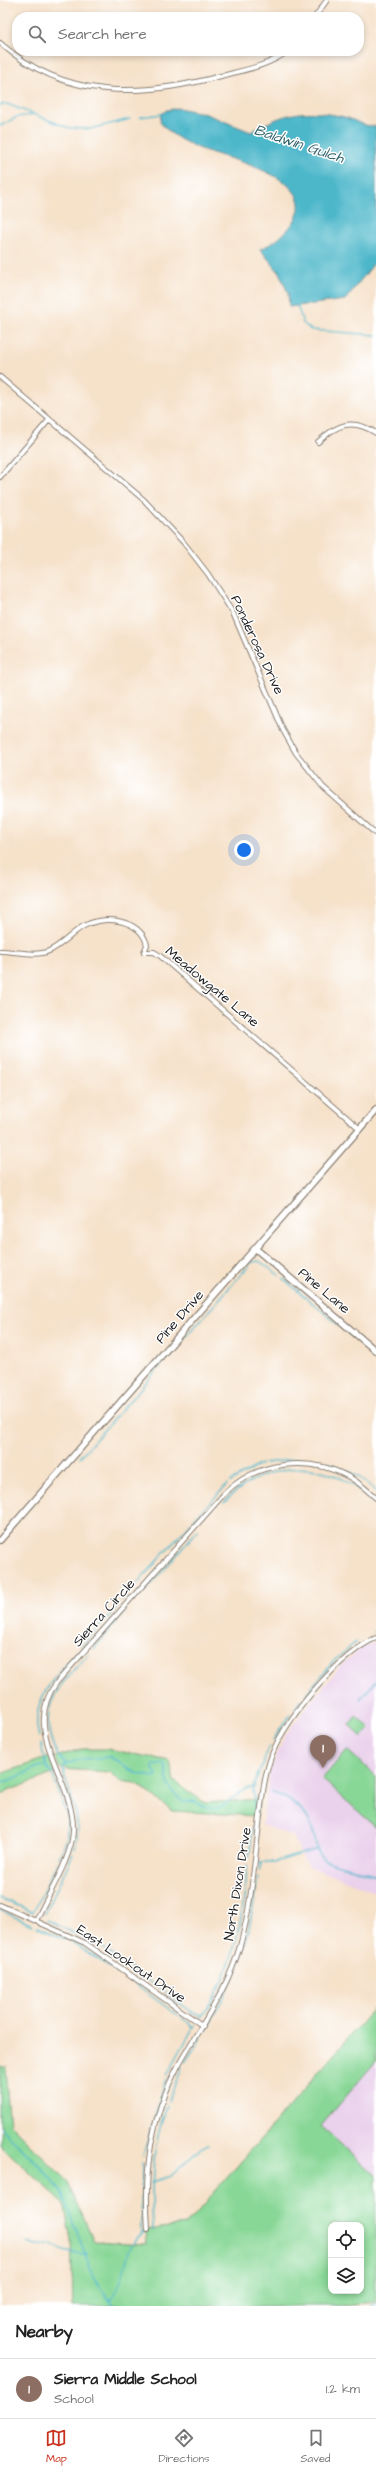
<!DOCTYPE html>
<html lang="en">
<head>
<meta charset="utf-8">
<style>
	body { margin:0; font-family:"Architects Daughter",sans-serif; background:#f2f2f2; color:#222 }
	.controls { position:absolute; right:12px; bottom:12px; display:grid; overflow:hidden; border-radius:8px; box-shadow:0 2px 6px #0003 }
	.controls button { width:36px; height:36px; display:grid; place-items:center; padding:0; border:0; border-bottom:1px solid #e0e0e0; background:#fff; color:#222; font:20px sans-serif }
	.you { position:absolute; left:244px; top:850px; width:14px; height:14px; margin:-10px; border:3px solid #fff; border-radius:50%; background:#1a73e8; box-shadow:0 0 0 6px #1a73e833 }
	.badge { display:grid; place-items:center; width:26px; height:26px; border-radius:50%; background:#c8321e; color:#fff; font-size:13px; font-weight:700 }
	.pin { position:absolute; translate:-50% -33px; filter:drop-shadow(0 1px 2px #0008) }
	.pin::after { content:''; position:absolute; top:21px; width:14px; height:12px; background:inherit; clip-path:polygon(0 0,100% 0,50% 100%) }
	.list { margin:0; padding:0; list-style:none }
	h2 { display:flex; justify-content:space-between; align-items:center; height:52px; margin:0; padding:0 16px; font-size:17px }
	h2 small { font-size:13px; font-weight:400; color:#767676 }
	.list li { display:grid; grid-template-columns:26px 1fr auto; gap:12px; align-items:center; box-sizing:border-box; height:60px; padding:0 16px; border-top:1px solid #e0e0e0 }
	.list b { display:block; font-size:15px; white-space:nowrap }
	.list p { margin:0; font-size:13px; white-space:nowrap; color:#767676 }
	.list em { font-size:13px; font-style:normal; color:#767676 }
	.icon { flex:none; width:22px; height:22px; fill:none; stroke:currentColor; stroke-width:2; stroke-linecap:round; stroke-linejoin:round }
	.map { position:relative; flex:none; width:376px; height:2306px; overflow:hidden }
	.search { position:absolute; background:#fff; box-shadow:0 2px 6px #0003; left:12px; right:12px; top:12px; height:44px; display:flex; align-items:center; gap:10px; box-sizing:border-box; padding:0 14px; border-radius:16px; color:#767676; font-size:15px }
	.sheet { height:112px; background:#fff }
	nav { display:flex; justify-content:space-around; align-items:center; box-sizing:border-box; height:56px; border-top:1px solid #e0e0e0; background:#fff; font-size:11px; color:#767676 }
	nav a { display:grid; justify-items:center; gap:2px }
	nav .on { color:#c8321e }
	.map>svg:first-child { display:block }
	.built { fill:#ead1ec }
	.green { fill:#88d796; stroke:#527a59; fill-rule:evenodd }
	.water { fill:#4db7ca; stroke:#346a73 }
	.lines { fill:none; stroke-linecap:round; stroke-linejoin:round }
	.stream { stroke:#4db7ca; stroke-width:1.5 }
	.minor-casing { stroke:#897e72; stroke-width:6 }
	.secondary-casing { stroke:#897e72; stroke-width:8 }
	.minor { stroke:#fff; stroke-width:4 }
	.secondary { stroke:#fff; stroke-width:5.5 }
	.labels { text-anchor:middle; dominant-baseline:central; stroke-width:3; stroke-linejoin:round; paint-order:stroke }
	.street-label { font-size:14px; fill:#1c1c1c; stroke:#fff }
	.water-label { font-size:15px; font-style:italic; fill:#32626a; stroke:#fff }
</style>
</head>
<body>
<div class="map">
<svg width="376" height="2306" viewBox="0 0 376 2306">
	<rect width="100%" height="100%" fill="#fff"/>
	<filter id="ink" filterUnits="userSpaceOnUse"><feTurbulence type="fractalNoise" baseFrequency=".025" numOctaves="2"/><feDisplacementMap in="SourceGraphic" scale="8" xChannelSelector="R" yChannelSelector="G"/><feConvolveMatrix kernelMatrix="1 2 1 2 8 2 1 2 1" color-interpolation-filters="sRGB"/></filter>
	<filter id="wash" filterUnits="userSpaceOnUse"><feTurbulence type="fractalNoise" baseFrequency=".012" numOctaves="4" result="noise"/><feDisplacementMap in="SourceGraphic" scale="16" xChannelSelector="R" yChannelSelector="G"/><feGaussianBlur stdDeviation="0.9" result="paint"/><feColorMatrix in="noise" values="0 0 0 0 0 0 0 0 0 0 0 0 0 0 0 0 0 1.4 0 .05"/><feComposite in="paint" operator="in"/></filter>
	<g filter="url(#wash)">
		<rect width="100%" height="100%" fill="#f6e1c9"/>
		<path class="built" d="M 376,1641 L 376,1892 L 312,1868 L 303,1859 L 293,1836 L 262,1825 L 270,1771 L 285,1735 L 341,1665 L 359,1650 Z
			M 376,2061 L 376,2176 L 321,2126 Z"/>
		<path class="green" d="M 356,1716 L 370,1728 L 362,1737 L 349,1725 Z
			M 82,1749 L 107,1749 L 170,1761 L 174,1781 L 205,1803 L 259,1799 L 257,1816 L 173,1811 L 143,1788 L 135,1783 L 120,1781 L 110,1772 L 60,1769 L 55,1757 Z
			M 347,1750 L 376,1776 L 376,1827 L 322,1779 Z
			M 49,1757 L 55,1773 L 0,1794 L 0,1774 Z
			M 376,2006 L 376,2061 L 321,2126 L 376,2176 L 376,2302 L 334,2306 L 73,2306 L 71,2240 L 64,2203 L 0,2145 L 0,2065 L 4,2067 L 6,2065 L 5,2070 L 10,2124 L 68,2183 L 94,2241 L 146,2244 L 145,2230 L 186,2225 ZM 331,2225 L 361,2225 L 361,2291 L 331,2291 Z"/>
		<path class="water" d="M 179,108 L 206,114 L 251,132 C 285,112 305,108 344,117 C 356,120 363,127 376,126 L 376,261 L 345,300 L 289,307 L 288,293 L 279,272 L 260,249 C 275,243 286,234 295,220 C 320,177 226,159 201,149 C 186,143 170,135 160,122 L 161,114 L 167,110 Z"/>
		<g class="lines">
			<path class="stream" d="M 0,105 L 7,104 L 69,128 L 90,129 L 130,119
				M 140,117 L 162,114
				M 0,126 L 17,117 L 31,115
				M 297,305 L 303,323 L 311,330 L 376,335
				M 284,1279 L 376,1357
				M 80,1457 L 252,1262 L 259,1261 L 279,1275
				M 265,1463 L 297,1459 L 321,1461
				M 328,1463 L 356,1475 L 376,1491
				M 230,1482 L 261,1464
				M 224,1502 C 253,1472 297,1459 336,1476 C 352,1482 364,1494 376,1504
				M 194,1519 L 227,1485
				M 146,1590 L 198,1530
				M 122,1600 L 191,1523
				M 374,1632 L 376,1632
				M 81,1647 L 119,1605
				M 94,1649 L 126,1610
				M 306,1694 L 335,1660 L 356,1642
				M 360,1699 L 376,1681
				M 295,1709 L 301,1700
				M 39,1737 C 29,1701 56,1675 78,1651
				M 273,1740 L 290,1715
				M 41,1744 L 46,1766 L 52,1773 L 67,1815 L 67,1839 L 59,1858
				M 67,1764 C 58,1758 54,1750 51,1739 C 39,1702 65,1679 89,1654
				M 65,1765 L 81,1759 L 110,1757 L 136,1773 L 154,1777 L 157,1775 L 153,1769 L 154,1765 L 162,1763 L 165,1765 C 168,1785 167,1788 183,1802 L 194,1801 C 225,1824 232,1787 255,1787
				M 66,1765 L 63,1769 L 64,1774 L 76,1813 L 78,1830 L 75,1848
				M 0,1782 L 11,1780 L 38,1767 L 47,1766
				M 271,1792 C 294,1800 308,1810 314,1835 C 316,1843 316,1852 323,1858 C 332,1866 363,1870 376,1875
				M 249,1857 L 255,1813 L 253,1787 L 270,1745
				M 259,1862 L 275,1862 L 317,1849
				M 259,1871 L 261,1863
				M 0,1898 L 33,1912 L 57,1863
				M 0,1910 L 32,1925
				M 45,1914 L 73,1854
				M 47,1920 L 98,1945
				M 37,1927 L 65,1939
				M 70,1941 L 119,1973
				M 102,1948 L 119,1960
				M 123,1963 L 192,2012 L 202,2015
				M 237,1969 L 248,1934 L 258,1877
				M 123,1976 L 189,2023 L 192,2028
				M 201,2017 C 232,1979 245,1913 247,1865
				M 206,2032 L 235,1974
				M 185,2062 L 202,2037
				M 167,2075 L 194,2026
				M 168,2102 L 182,2068
				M 0,2128 L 41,2167 L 63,2193 L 94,2279 L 114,2306
				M 143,2156 L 166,2079
				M 151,2182 L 171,2176 L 202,2147 L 208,2145
				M 153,2230 C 151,2187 151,2147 167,2106
				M 141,2233 L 142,2164
				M 27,2243 L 37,2246 L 53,2243 L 66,2252 L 86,2254
				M 109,2300 C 129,2284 121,2243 145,2231
				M 371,2306 L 376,2304"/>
		</g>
	</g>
	<g filter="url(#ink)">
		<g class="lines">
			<defs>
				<path id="minor" d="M 315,17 L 327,0
					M 0,43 C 66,101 142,97 221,76 C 244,70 269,66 288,51
					M 0,377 L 144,500 L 184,543 L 208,574 L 233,613 L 283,730 L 296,753 L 323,787 L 376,834
					M 318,442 C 337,424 352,418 376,433
					M 0,477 L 49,420
					M 0,951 C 15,951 36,957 49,951 C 62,945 71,934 82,927 C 103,914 141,919 147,945 L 144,952
					M 144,952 L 154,952 L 159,955 L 360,1129
					M 0,1905 L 85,1943 L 203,2026
					M 36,1921 C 47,1896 72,1858 73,1831 C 75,1779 19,1731 57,1682 L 224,1494 C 255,1462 308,1455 347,1476 C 358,1481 367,1490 376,1498
					M 148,2229 C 144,2171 150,2118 178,2066 C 200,2026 227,1991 240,1946 C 251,1907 254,1866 259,1825 C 262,1798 264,1770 276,1745 C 293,1711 341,1653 376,1638"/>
				<path id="secondary" d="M 256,1249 L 376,1351
					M 0,1540 L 376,1110"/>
			</defs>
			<use href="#minor" class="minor-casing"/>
			<use href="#secondary" class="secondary-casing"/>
			<use href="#minor" class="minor"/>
			<use href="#secondary" class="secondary"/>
		</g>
	</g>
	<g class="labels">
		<g class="street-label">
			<text transform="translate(257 645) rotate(65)">Ponderosa Drive</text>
			<text transform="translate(212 987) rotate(40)">Meadowgate Lane</text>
			<text transform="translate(324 1291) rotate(40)">Pine Lane</text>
			<text transform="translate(180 1317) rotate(-49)">Pine Drive</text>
			<text transform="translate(104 1613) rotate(-48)">Sierra Circle</text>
			<text transform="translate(238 1884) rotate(-81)">North Dixon Drive</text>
			<text transform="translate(131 1964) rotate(34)">East Lookout Drive</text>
		</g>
		<g class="water-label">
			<text transform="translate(299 144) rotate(18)">Baldwin Gulch</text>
		</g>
	</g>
</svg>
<div class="controls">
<button><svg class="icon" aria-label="locate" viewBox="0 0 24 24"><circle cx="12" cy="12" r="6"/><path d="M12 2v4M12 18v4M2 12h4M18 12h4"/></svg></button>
<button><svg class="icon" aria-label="layers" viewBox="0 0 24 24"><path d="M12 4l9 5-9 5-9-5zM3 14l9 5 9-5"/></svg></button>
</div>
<div class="you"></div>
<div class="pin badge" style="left:323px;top:1768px;background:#8d6e63">1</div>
<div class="search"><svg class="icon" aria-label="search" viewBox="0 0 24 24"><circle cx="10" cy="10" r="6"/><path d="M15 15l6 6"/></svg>Search here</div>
</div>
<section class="sheet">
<h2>Nearby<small></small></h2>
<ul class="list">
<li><span class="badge" style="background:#8d6e63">1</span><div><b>Sierra Middle School</b><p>School</p></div><em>1.2 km</em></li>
</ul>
</section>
<nav>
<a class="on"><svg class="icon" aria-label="map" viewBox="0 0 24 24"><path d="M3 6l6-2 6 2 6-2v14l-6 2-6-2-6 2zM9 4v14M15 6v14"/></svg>Map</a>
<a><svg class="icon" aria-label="directions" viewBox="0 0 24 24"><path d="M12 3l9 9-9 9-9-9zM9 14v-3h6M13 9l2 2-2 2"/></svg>Directions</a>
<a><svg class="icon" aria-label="saved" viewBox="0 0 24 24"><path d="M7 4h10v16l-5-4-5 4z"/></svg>Saved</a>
</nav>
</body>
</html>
